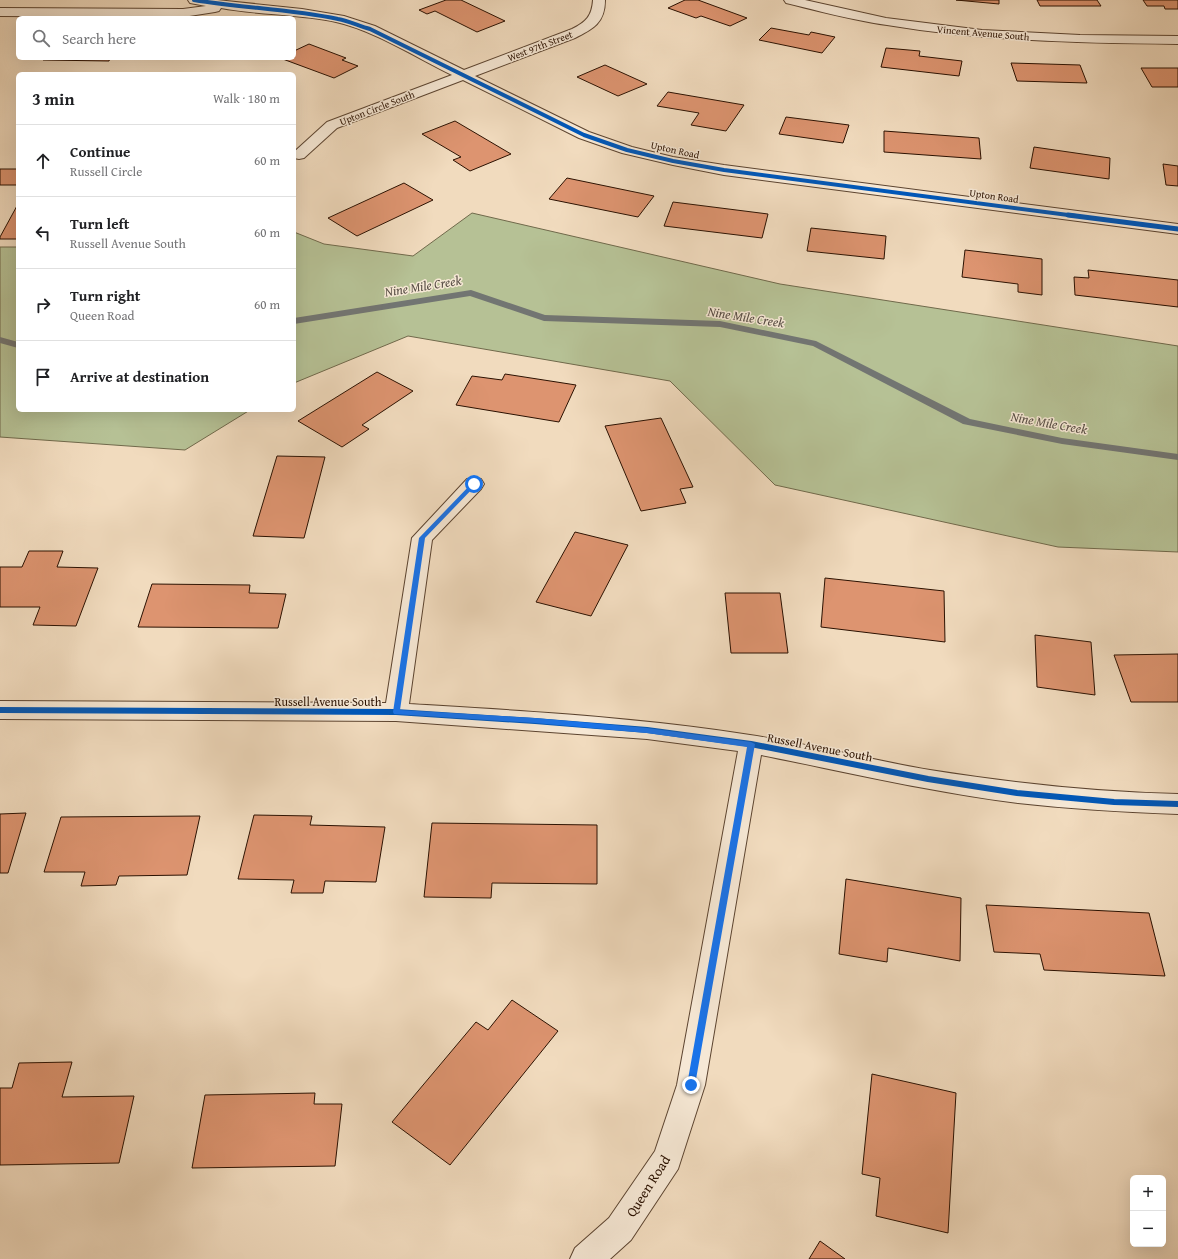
<!DOCTYPE html>
<html lang="en">
<head>
<meta charset="utf-8">
<style>
	body { margin:0; font-family:"Gentium Book Plus",serif; background:#f6f6f6; color:#202124 }
	.controls { position:absolute; right:12px; bottom:12px; display:grid; overflow:hidden; border-radius:6px; box-shadow:0 4px 16px #0002 }
	.controls button { width:36px; height:36px; display:grid; place-items:center; padding:0; border:0; border-bottom:1px solid #e0e0e0; background:#fff; color:#202124; font:20px sans-serif }
	.stop { position:absolute; width:12px; height:12px; margin:-9px; border:3px solid #1a73e8; border-radius:50%; background:#fff }
	.stop.end { background:#1a73e8; border-color:#fff; box-shadow:0 1px 4px #0008 }
	.list { margin:0; padding:0; list-style:none }
	h2 { display:flex; justify-content:space-between; align-items:center; height:52px; margin:0; padding:0 16px; font-size:17px }
	h2 small { font-size:13px; font-weight:400; color:#757577 }
	.list li { display:grid; grid-template-columns:26px 1fr auto; gap:12px; align-items:center; box-sizing:border-box; height:72px; padding:0 16px; border-top:1px solid #e0e0e0 }
	.list b { display:block; font-size:15px; white-space:nowrap }
	.list p { margin:0; font-size:13px; white-space:nowrap; color:#757577 }
	.list em { font-size:13px; font-style:normal; color:#757577 }
	.icon { flex:none; width:22px; height:22px; fill:none; stroke:currentColor; stroke-width:2; stroke-linecap:round; stroke-linejoin:round }
	.map { position:relative; flex:none; width:1178px; height:1259px; overflow:hidden }
	.search { position:absolute; background:#fff; box-shadow:0 4px 16px #0002; left:16px; top:16px; width:280px; height:44px; display:flex; align-items:center; gap:10px; box-sizing:border-box; padding:0 14px; border-radius:6px; color:#757577; font-size:15px }
	.panel { position:absolute; background:#fff; box-shadow:0 4px 16px #0002; left:16px; top:72px; width:280px; height:340px; border-radius:6px }
	.map>svg:first-child { display:block }
	.green { fill:#b6c195; stroke:#70694b }
	.lines { fill:none; stroke-linecap:round; stroke-linejoin:round }
	.stream { fill:#727572; fill-rule:evenodd }
	.building { fill:#dd9470; stroke:#2b1101 }
	.minor-casing { stroke:#5c4430; stroke-width:2 }
	.minor { fill:#f6e8d5; fill-rule:evenodd }
	.cycleway-far2-casing { stroke:#f6e8d5; stroke-width:5.5 }
	.cycleway-far1-casing { stroke:#f6e8d5; stroke-width:7 }
	.cycleway-casing { stroke:#f6e8d5; stroke-width:8 }
	.cycleway-far2 { stroke:#0057b8; stroke-width:4 }
	.cycleway-far1 { stroke:#0057b8; stroke-width:5 }
	.cycleway { stroke:#0057b8; stroke-width:6 }
	.route { fill:#1a73e8 }
	.labels { text-anchor:middle; dominant-baseline:central; stroke-width:3; stroke-linejoin:round; paint-order:stroke }
	.far-street-label { font-size:10px; fill:#2b1101; stroke:#f6e8d5 }
	.street-label { font-size:12px; fill:#2b1101; stroke:#f6e8d5 }
	.water-label { font-size:13px; font-style:italic; fill:#554b43; stroke:#f6e8d5 }
	.near-street-label { font-size:14px; fill:#2b1101; stroke:#f6e8d5 }
</style>
</head>
<body>
<div class="map">
<svg width="1178" height="1259" viewBox="0 0 1178 1259">
	<rect width="100%" height="100%" fill="#f1dbbe"/>
	<filter id="stains"><feTurbulence type="fractalNoise" baseFrequency=".005" numOctaves="4"/><feColorMatrix values="0 0 0 0 .2 0 0 0 0 .09 0 0 0 0 .02 0 0 0 .5 -.17"/></filter>
	<radialGradient id="worn" r=".72"><stop offset=".6" stop-color="#630" stop-opacity="0"/><stop offset="1" stop-color="#630" stop-opacity=".3"/></radialGradient>
	<path class="green" d="M 472,213 L 780,284 L 1178,346 L 1178,552 L 1058,547 L 775,485 L 670,381 L 408,336 L 294,383 L 294,232 L 324,244 L 413,256 Z
		M 0,247 L 18,247 L 18,410 L 250,410 L 185,450 L 0,437 Z"/>
	<g class="lines">
		<path class="stream" d="M 471,290 L 545,315 L 720,321 L 816,341 L 970,419 L 1062,438 L 1178,454 L 1178,460 L 1062,444 L 963,424 L 813,346 L 720,327 L 544,321 L 470,296 L 294,324 L 294,318 Z
			M 0,337 L 18,342 L 18,348 L 0,343 Z"/>
	</g>
	<path class="building" d="M 446,0 L 461,0 L 505,21 L 477,32 L 435,11 L 427,14 L 419,10 Z
		M 685,0 L 698,0 L 747,18 L 730,26 L 701,16 L 696,18 L 668,8 Z
		M 956,0 L 999,0 L 999,4 Z
		M 1037,0 L 1097,0 L 1101,6 L 1040,6 Z
		M 1143,0 L 1178,0 L 1178,9 L 1165,9 L 1164,6 L 1147,6 Z
		M 771,28 L 809,35 L 811,32 L 835,37 L 822,53 L 759,40 Z
		M 309,44 L 346,58 L 342,60 L 358,66 L 334,78 L 280,58 L 294,58 L 294,51 Z
		M 886,48 L 920,51 L 919,56 L 962,61 L 959,76 L 881,67 Z
		M 45,58 L 110,58 L 109,61 L 43,60 Z
		M 1011,63 L 1080,65 L 1087,83 L 1017,81 Z
		M 605,65 L 647,84 L 618,96 L 577,77 Z
		M 1141,68 L 1178,68 L 1178,87 L 1152,87 Z
		M 668,92 L 744,105 L 726,131 L 691,125 L 699,113 L 657,106 Z
		M 786,117 L 849,125 L 843,143 L 779,134 Z
		M 455,121 L 511,154 L 470,171 L 453,160 L 461,157 L 422,134 Z
		M 884,131 L 979,138 L 981,159 L 884,152 Z
		M 1034,147 L 1110,158 L 1109,179 L 1030,168 Z
		M 1163,164 L 1178,166 L 1178,186 L 1166,185 Z
		M 0,169 L 18,169 L 18,185 L 0,185 Z
		M 567,178 L 654,196 L 638,217 L 549,199 Z
		M 404,183 L 433,200 L 357,236 L 328,218 Z
		M 673,202 L 768,214 L 762,238 L 664,226 Z
		M 18,204 L 18,239 L 0,239 L 0,237 Z
		M 811,228 L 886,236 L 884,259 L 807,251 Z
		M 965,250 L 1042,259 L 1042,295 L 1018,292 L 1018,284 L 962,277 Z
		M 1088,270 L 1178,280 L 1178,307 L 1075,295 L 1074,277 L 1089,278 Z
		M 377,372 L 413,391 L 362,425 L 369,429 L 342,447 L 298,421 Z
		M 505,374 L 576,385 L 559,422 L 456,405 L 472,376 L 502,380 Z
		M 661,418 L 693,487 L 680,489 L 686,503 L 641,511 L 605,426 Z
		M 277,456 L 325,457 L 304,538 L 253,536 Z
		M 575,532 L 628,545 L 591,616 L 536,602 Z
		M 29,551 L 63,551 L 57,567 L 98,568 L 76,626 L 33,625 L 40,607 L 0,607 L 0,567 L 22,567 Z
		M 825,578 L 944,591 L 945,642 L 821,627 Z
		M 152,584 L 250,585 L 249,593 L 286,594 L 278,628 L 138,627 Z
		M 725,593 L 780,593 L 788,653 L 731,653 Z
		M 1035,635 L 1091,642 L 1095,695 L 1037,687 Z
		M 1178,654 L 1178,702 L 1131,702 L 1114,655 Z
		M 26,813 L 8,873 L 0,873 L 0,814 Z
		M 254,815 L 312,816 L 310,825 L 385,827 L 376,882 L 325,881 L 323,893 L 291,893 L 294,880 L 238,879 Z
		M 200,816 L 187,875 L 119,876 L 116,885 L 81,886 L 85,872 L 44,872 L 61,817 Z
		M 432,823 L 597,825 L 597,884 L 492,883 L 491,898 L 424,897 Z
		M 846,879 L 961,898 L 960,961 L 888,948 L 887,962 L 839,954 Z
		M 986,905 L 1149,913 L 1165,976 L 1044,970 L 1040,954 L 994,952 Z
		M 512,1000 L 558,1031 L 450,1165 L 392,1122 L 476,1022 L 488,1030 Z
		M 72,1062 L 62,1097 L 134,1096 L 119,1163 L 0,1165 L 0,1088 L 12,1088 L 19,1063 Z
		M 872,1074 L 956,1093 L 948,1233 L 876,1216 L 880,1178 L 862,1174 Z
		M 315,1093 L 314,1104 L 342,1104 L 335,1166 L 192,1168 L 205,1095 Z
		M 820,1241 L 845,1259 L 809,1259 Z"/>
	<g class="lines">
		<defs>
			<path id="minor" d="M 188,0 L 217,0 L 302,9 L 344,16 L 375,26 L 464,70 L 572,29 C 586,22 592,16 593,0 L 605,0 C 605,23 593,29 575,38 L 475,76 L 589,132 L 632,147 L 673,157 L 724,165 L 1178,224 L 1178,234 L 724,175 L 673,165 L 622,153 L 579,138 L 463,80 L 337,128 L 304,158 L 299,159 L 294,158 L 294,152 L 327,122 L 452,75 C 417,58 373,30 336,22 C 298,14 259,15 221,8 L 219,11 L 215,12 L 183,17 L 0,16 L 0,8 L 183,9 L 206,6 L 190,3 Z
				M 784,0 L 805,0 L 886,18 L 982,30 L 1080,35 L 1178,36 L 1178,44 C 1080,43 983,41 887,25 C 852,20 819,11 786,3 Z
				M 474,478 L 481,479 L 484,484 L 481,489 L 432,540 L 409,704 C 523,711 637,717 750,735 C 811,744 870,760 930,770 C 1012,783 1094,792 1178,794 L 1178,814 C 1124,812 1071,809 1018,803 C 931,792 846,772 761,755 L 705,1085 L 678,1169 L 631,1240 L 610,1259 L 570,1259 L 575,1248 L 609,1218 L 655,1151 L 677,1085 L 738,751 L 647,739 L 396,721 L 0,719 L 0,701 L 386,703 L 412,538 L 467,479 Z"/>
		</defs>
		<use href="#minor" class="minor-casing"/>
		<use href="#minor" class="minor"/>
		<defs>
			<path id="cycleway-far2" d="M 194,0 C 242,8 290,9 338,19 C 349,21 359,26 370,29 L 584,135 L 627,150 L 673,161 L 724,170 L 1076,216"/>
			<path id="cycleway-far1" d="M 1068,215 L 1178,229"/>
			<path id="cycleway" d="M 0,710 L 396,712 L 535,721 L 647,730 L 751,744 L 928,779 L 1017,793 L 1114,802 L 1178,804"/>
		</defs>
		<use href="#cycleway-far2" class="cycleway-far2-casing"/>
		<use href="#cycleway-far1" class="cycleway-far1-casing"/>
		<use href="#cycleway" class="cycleway-casing"/>
		<use href="#cycleway-far2" class="cycleway-far2"/>
		<use href="#cycleway-far1" class="cycleway-far1"/>
		<use href="#cycleway" class="cycleway"/>
	</g>
	<path class="route" d="M 472,483 L 477,484 L 425,538 L 400,710 L 535,718 L 647,728 L 751,742 L 755,744 L 695,1085 L 694,1088 L 691,1089 L 688,1088 L 687,1085 L 747,747 L 647,733 L 535,723 L 394,714 L 393,712 L 419,538 Z"/>
	<g class="labels">
		<g class="far-street-label">
			<text transform="translate(983 33) rotate(5)">Vincent Avenue South</text>
			<text transform="translate(540 46) rotate(-21)">West 97th Street</text>
			<text transform="translate(377 108) rotate(-21)">Upton Circle South</text>
			<text transform="translate(675 150) rotate(12)">Upton Road</text>
			<text transform="translate(994 196) rotate(8)">Upton Road</text>
		</g>
		<g class="street-label">
			<text x="328" y="701">Russell Avenue South</text>
			<text transform="translate(820 747) rotate(11)">Russell Avenue South</text>
		</g>
		<g class="water-label">
			<text transform="translate(423 286) rotate(-9)">Nine Mile Creek</text>
			<text transform="translate(746 317) rotate(9)">Nine Mile Creek</text>
			<text transform="translate(1049 423) rotate(10)">Nine Mile Creek</text>
		</g>
		<g class="near-street-label">
			<text transform="translate(648 1186) rotate(-58)">Queen Road</text>
		</g>
	</g>
	<rect width="100%" height="100%" filter="url(#stains)"/>
	<rect width="100%" height="100%" fill="url(#worn)"/>
</svg>
<div class="controls">
<button>+</button>
<button>−</button>
</div>
<div class="stop" style="left:474px;top:484px"></div>
<div class="stop end" style="left:691px;top:1085px"></div>
<div class="search"><svg class="icon" aria-label="search" viewBox="0 0 24 24"><circle cx="10" cy="10" r="6"/><path d="M15 15l6 6"/></svg>Search here</div>
<section class="panel">
<h2>3 min<small>Walk · 180 m</small></h2>
<ul class="list">
<li><svg class="icon" aria-label="ahead" viewBox="0 0 24 24"><path d="M12 20V5M6 11l6-6 6 6"/></svg><div><b>Continue</b><p>Russell Circle</p></div><em>60 m</em></li>
<li><svg class="icon" aria-label="left" viewBox="0 0 24 24"><path d="M17 20v-9H6M10 6l-5 5 5 5"/></svg><div><b>Turn left</b><p>Russell Avenue South</p></div><em>60 m</em></li>
<li><svg class="icon" aria-label="right" viewBox="0 0 24 24"><path d="M7 20v-9h11M14 6l5 5-5 5"/></svg><div><b>Turn right</b><p>Queen Road</p></div><em>60 m</em></li>
<li><svg class="icon" aria-label="arrive" viewBox="0 0 24 24"><path d="M6 21V4h12l-3 4 3 4H6"/></svg><div><b>Arrive at destination</b></div></li>
</ul>
</section>
</div>
</body>
</html>
